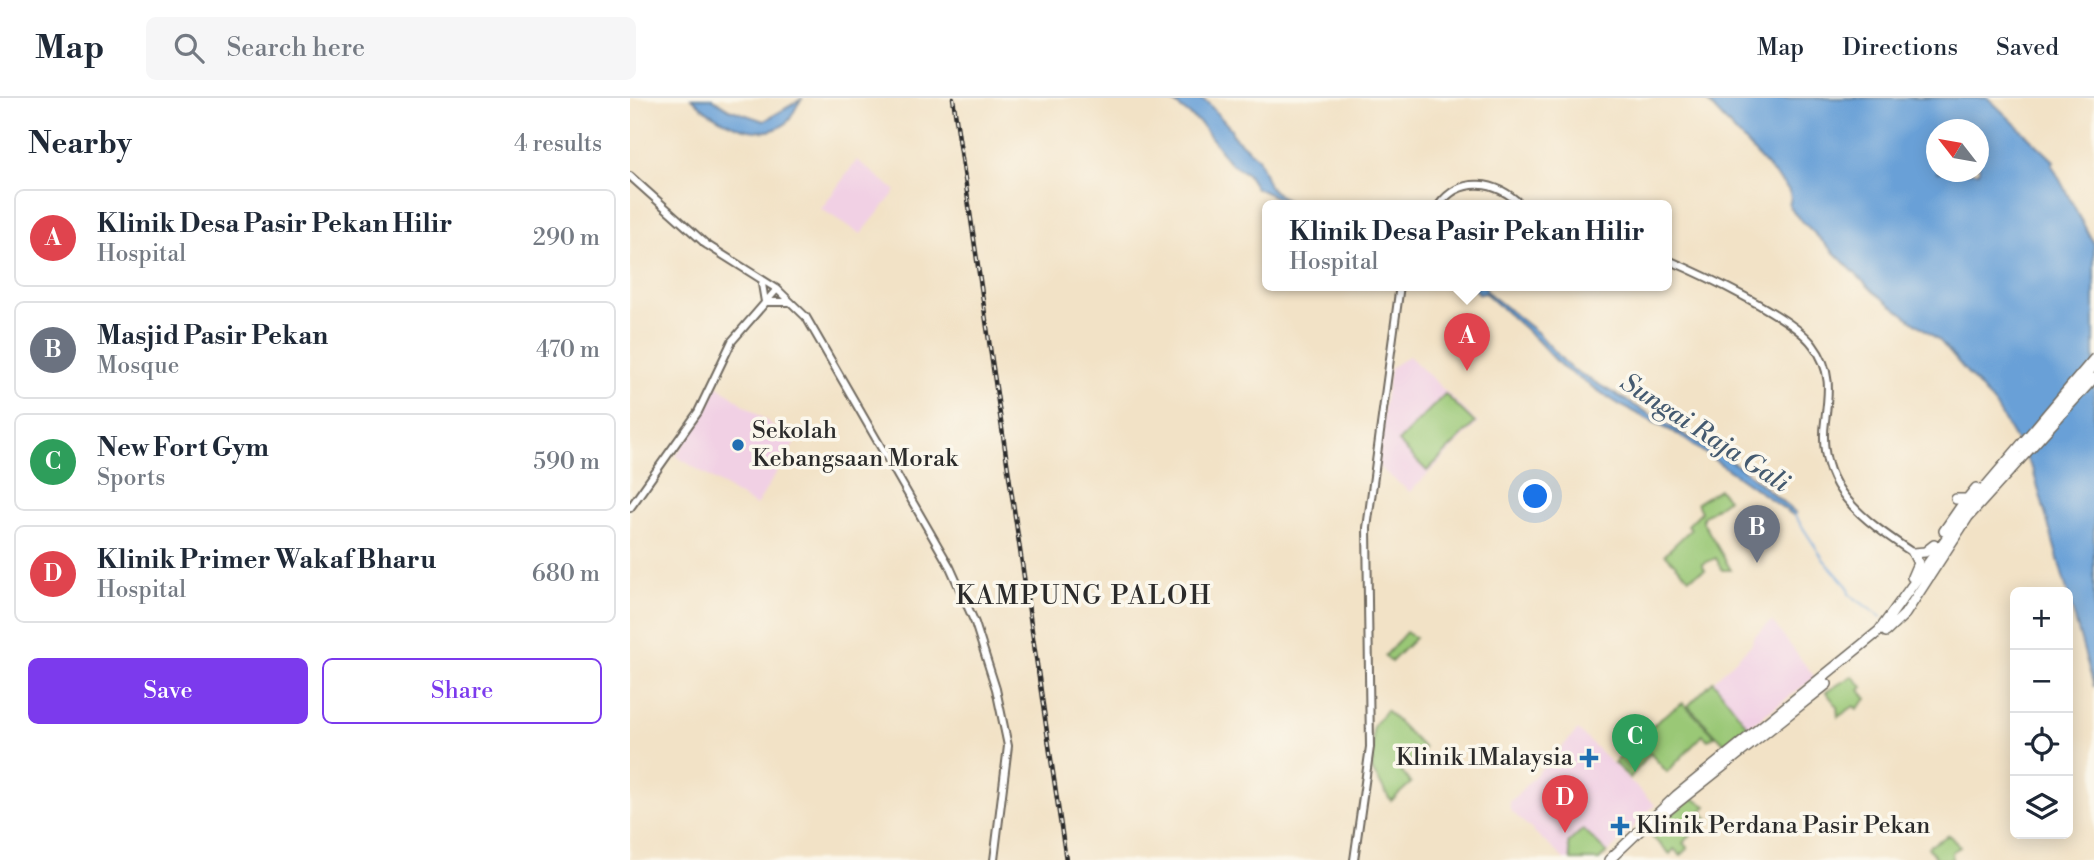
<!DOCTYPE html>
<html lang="en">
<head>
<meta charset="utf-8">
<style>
	body { margin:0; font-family:"Libre Bodoni",serif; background:#f6f6f7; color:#1f2937 }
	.controls { position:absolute; right:21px; bottom:21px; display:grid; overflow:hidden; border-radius:10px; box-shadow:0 4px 18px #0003 }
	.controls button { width:63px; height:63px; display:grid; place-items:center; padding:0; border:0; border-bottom:2px solid #e0e1e3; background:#fff; color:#1f2937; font:35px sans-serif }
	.compass { position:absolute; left:1296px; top:21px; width:63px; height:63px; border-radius:50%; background:#fff; box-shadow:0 4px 18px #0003; rotate:301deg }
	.you { position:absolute; left:906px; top:399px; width:24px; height:24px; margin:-18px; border:5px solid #fff; border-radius:50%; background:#1a73e8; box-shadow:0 0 0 10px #1a73e833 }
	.badge { display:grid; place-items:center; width:46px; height:46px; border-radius:50%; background:#7c3aed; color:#fff; font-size:23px; font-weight:700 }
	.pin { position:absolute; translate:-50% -58px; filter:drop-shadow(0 2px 4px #0008) }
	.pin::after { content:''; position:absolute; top:37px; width:24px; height:21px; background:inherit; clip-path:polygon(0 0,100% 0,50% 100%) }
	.popup { position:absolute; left:632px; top:102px; width:410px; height:91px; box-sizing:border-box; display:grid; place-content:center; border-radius:10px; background:#fff; filter:drop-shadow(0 2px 5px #0005); font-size:23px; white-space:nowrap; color:#747a83 }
	.popup b { font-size:26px; color:#1f2937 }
	.popup::after { content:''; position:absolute; left:50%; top:100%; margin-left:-14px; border:14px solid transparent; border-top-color:#fff }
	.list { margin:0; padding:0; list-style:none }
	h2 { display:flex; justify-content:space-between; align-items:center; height:91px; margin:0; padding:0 28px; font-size:30px }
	h2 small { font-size:23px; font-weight:400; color:#747a83 }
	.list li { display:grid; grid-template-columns:46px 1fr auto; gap:21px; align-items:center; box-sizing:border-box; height:98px; margin:0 14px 14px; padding:0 14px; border:2px solid #e0e1e3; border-radius:10px }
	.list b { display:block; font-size:26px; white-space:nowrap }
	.list p { margin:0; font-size:23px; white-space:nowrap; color:#747a83 }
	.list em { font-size:23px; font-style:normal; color:#747a83 }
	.actions { display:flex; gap:14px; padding:21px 28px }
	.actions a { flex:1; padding:16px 0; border:2px solid #7c3aed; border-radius:10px; text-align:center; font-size:24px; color:#7c3aed }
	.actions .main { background:#7c3aed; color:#fff }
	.icon { flex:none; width:38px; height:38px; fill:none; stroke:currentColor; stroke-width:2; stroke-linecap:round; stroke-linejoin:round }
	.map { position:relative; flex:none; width:1464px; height:762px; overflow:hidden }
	header { display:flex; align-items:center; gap:42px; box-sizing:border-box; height:98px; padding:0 35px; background:#fff; border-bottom:2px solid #e0e1e3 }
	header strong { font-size:33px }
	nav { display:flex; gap:38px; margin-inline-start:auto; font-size:24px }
	.search { width:490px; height:63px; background:#f6f6f7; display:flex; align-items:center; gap:18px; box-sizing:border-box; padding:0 24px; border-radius:10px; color:#747a83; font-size:26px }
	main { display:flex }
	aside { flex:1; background:#fff }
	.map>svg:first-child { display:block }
	.built { fill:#f1d0e4 }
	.green { fill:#9ac876; stroke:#627a50; stroke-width:2 }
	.water { fill:#69a0d7; stroke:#4a6681; stroke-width:2; fill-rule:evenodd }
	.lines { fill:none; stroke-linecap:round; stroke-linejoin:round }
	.stream { stroke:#69a0d7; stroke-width:2 }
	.secondary-casing { stroke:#716b61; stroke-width:10 }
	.highway-casing { stroke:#716b61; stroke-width:12 }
	.secondary { stroke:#fff; stroke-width:6 }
	.highway { stroke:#fff; stroke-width:9 }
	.rail-casing { stroke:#2b2b2b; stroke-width:4.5 }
	.rail { stroke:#fbf7ec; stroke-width:2; stroke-dasharray:5; stroke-linecap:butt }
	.poi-dot { fill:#1f6fb2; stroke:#fbf7ec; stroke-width:2.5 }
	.labels { text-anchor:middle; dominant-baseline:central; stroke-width:7; stroke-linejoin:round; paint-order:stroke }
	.poi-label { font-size:24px; fill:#2b2b2b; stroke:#fbf7ec; text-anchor:start }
	.water-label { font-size:26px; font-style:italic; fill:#445a70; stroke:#fbf7ec }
	.neighbourhood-label { font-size:26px; letter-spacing:2px; fill:#2b2b2b; stroke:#fbf7ec }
</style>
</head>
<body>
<header>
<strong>Map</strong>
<div class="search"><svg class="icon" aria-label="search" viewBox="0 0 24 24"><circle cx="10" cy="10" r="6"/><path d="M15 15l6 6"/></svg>Search here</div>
<nav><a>Map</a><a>Directions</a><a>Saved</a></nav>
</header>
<main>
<aside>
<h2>Nearby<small>4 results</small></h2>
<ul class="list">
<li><span class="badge" style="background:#e0444e">A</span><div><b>Klinik Desa Pasir Pekan Hilir</b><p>Hospital</p></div><em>290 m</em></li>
<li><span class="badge" style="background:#6b7280">B</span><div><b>Masjid Pasir Pekan</b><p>Mosque</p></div><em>470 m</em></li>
<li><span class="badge" style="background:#2e9e5b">C</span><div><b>New Fort Gym</b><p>Sports</p></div><em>590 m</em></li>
<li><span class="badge" style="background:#e0444e">D</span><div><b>Klinik Primer Wakaf Bharu</b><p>Hospital</p></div><em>680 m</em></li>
</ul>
<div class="actions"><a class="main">Save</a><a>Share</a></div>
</aside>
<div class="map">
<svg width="1464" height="762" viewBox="0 0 1464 762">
	<rect width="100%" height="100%" fill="#fbf7ec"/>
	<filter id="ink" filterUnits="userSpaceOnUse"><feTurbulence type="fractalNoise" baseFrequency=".0143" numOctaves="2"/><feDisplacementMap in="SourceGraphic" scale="14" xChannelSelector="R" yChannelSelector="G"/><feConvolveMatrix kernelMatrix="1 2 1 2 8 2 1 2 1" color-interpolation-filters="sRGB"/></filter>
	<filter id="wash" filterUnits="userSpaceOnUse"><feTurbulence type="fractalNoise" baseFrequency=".00686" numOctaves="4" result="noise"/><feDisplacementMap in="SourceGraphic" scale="28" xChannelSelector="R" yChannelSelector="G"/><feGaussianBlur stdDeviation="1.57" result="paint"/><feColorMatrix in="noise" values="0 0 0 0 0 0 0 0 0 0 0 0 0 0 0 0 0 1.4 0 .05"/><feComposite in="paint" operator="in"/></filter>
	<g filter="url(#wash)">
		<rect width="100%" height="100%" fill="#f2e2c6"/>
		<path class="built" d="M 227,62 L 266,93 L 231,136 L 191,111 Z
			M 779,258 L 848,325 L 780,394 L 745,366 L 760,270 Z
			M 86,286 L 165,344 L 126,408 L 46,358 L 73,315 Z
			M 1142,523 L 1183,577 L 1183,581 L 1095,646 L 1057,608 L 1122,546 L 1123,539 Z
			M 948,632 L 1025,707 L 971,762 L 935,762 L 880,712 L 880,704 Z"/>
		<path class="green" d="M 815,296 L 845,325 L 797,373 L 768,344 Z
			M 1089,391 L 1098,401 L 1073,419 L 1073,424 L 1101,472 L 1092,472 L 1086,460 L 1072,466 L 1075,472 L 1059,480 L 1035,456 L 1061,431 L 1058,427 L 1071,414 L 1067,405 Z
			M 776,534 L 785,540 L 761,564 L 755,558 Z
			M 1222,578 L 1233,589 L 1230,592 L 1237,601 L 1227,611 L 1224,608 L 1208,619 L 1207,608 L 1196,594 Z
			M 1083,583 L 1119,630 L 1095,646 L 1058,608 Z
			M 1053,605 L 1085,638 L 1078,642 L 1073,637 L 1037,674 L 1020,655 L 1000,680 L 984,665 L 1032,619 Z
			M 756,612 L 794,650 L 771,673 L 781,685 L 761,703 L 742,672 L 743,629 Z
			M 1061,699 L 1076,708 L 1071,714 L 1078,721 L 1053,745 L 1058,750 L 1051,758 L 1044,751 L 1040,756 L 1019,736 Z
			M 953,731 L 977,755 L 969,762 L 941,762 L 938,745 Z
			M 1319,737 L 1330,749 L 1322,754 L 1323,762 L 1307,762 L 1298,749 Z"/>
		<path class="water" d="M 62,0 L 82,0 L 99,11 L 134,23 L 173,0 C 163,9 164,23 150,29 C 123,43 79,19 62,0 Z
			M 538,0 L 569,0 L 577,4 L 601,31 L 603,38 L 628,60 L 640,90 L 663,107 L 626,90 L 617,76 L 600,65 L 571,26 Z
			M 1074,0 L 1358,0 L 1424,63 L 1422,67 L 1464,146 L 1464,589 L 1403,372 L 1365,307 L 1310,243 L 1244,194 L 1164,115 L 1159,107 L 1161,99 L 1158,91 ZM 1307,32 L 1349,32 L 1349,74 L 1307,74 Z
			M 840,187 L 855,187 L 857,194 L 908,235 L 939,269 L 1110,369 L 1166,415 L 1163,417 L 1049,337 L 990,307 L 933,270 L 905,240 L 855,195 L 850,196 Z"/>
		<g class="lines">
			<path class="stream" d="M 1164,416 L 1194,462 L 1218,489 L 1219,496 L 1251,519"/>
		</g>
	</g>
	<g filter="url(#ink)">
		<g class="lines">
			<defs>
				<path id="secondary" d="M 0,78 L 77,147
					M 809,107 C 831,77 867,83 891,107
					M 74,145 L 147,191 L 176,219 L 320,469 L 345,525 L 366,591 L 378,648 L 364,762
					M 1036,161 C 1071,176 1162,218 1183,247 C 1202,272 1199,294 1195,323 C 1186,390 1234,422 1283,455
					M 132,186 L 135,204
					M 137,204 L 158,204
					M 1393,351 L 1464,270
					M 0,410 L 68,314 L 102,243 L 147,191
					M 724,762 L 740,649 L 737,430 L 770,187"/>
				<path id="highway" d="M 1326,401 L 1337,401 L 1346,390
					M 1338,419 L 1464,280
					M 1314,433 L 1332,407
					M 1282,479 L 1288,465 L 1283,455 L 1295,454 L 1304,447
					M 1256,534 L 1275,516 L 1338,419
					M 1038,712 L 1197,586
					M 979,762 L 1046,698 L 1249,533 L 1345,401 L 1464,261"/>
			</defs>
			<use href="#secondary" class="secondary-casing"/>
			<use href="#highway" class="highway-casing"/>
			<use href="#secondary" class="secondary"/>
			<use href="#highway" class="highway"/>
			<defs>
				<path id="rail" d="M 323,0 L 436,762"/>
			</defs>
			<use href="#rail" class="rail-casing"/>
			<use href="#rail" class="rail"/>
		</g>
	</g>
	<g class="poi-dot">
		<circle cx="108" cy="347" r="7"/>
		<path d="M955.5 649.5h7v7h7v7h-7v7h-7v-7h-7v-7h7z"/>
		<path d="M986.5 717.5h7v7h7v7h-7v7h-7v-7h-7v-7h7z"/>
	</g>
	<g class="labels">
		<g class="poi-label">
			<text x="122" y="333">Sekolah<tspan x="122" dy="28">Kebangsaan Morak</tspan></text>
			<text x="943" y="660" text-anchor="end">Klinik 1Malaysia</text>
			<text x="1006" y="728">Klinik Perdana Pasir Pekan</text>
		</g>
		<g class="water-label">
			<text transform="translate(1075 335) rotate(33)">Sungai Raja Gali</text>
		</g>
		<g class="neighbourhood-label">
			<text x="454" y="498">KAMPUNG PALOH</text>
		</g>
	</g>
</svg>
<div class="controls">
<button>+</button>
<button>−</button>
<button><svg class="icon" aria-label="locate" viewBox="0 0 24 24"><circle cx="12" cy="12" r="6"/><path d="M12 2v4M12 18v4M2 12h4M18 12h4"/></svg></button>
<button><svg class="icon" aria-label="layers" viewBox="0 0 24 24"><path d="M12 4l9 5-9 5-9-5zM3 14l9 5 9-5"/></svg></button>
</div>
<svg class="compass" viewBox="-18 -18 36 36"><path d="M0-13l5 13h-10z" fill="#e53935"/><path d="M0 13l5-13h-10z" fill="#747a83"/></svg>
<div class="you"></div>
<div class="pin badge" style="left:837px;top:273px;background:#e0444e">A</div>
<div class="popup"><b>Klinik Desa Pasir Pekan Hilir</b>Hospital</div>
<div class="pin badge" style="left:1127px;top:465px;background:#6b7280">B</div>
<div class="pin badge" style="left:1005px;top:674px;background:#2e9e5b">C</div>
<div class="pin badge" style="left:935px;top:735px;background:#e0444e">D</div>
</div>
</main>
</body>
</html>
